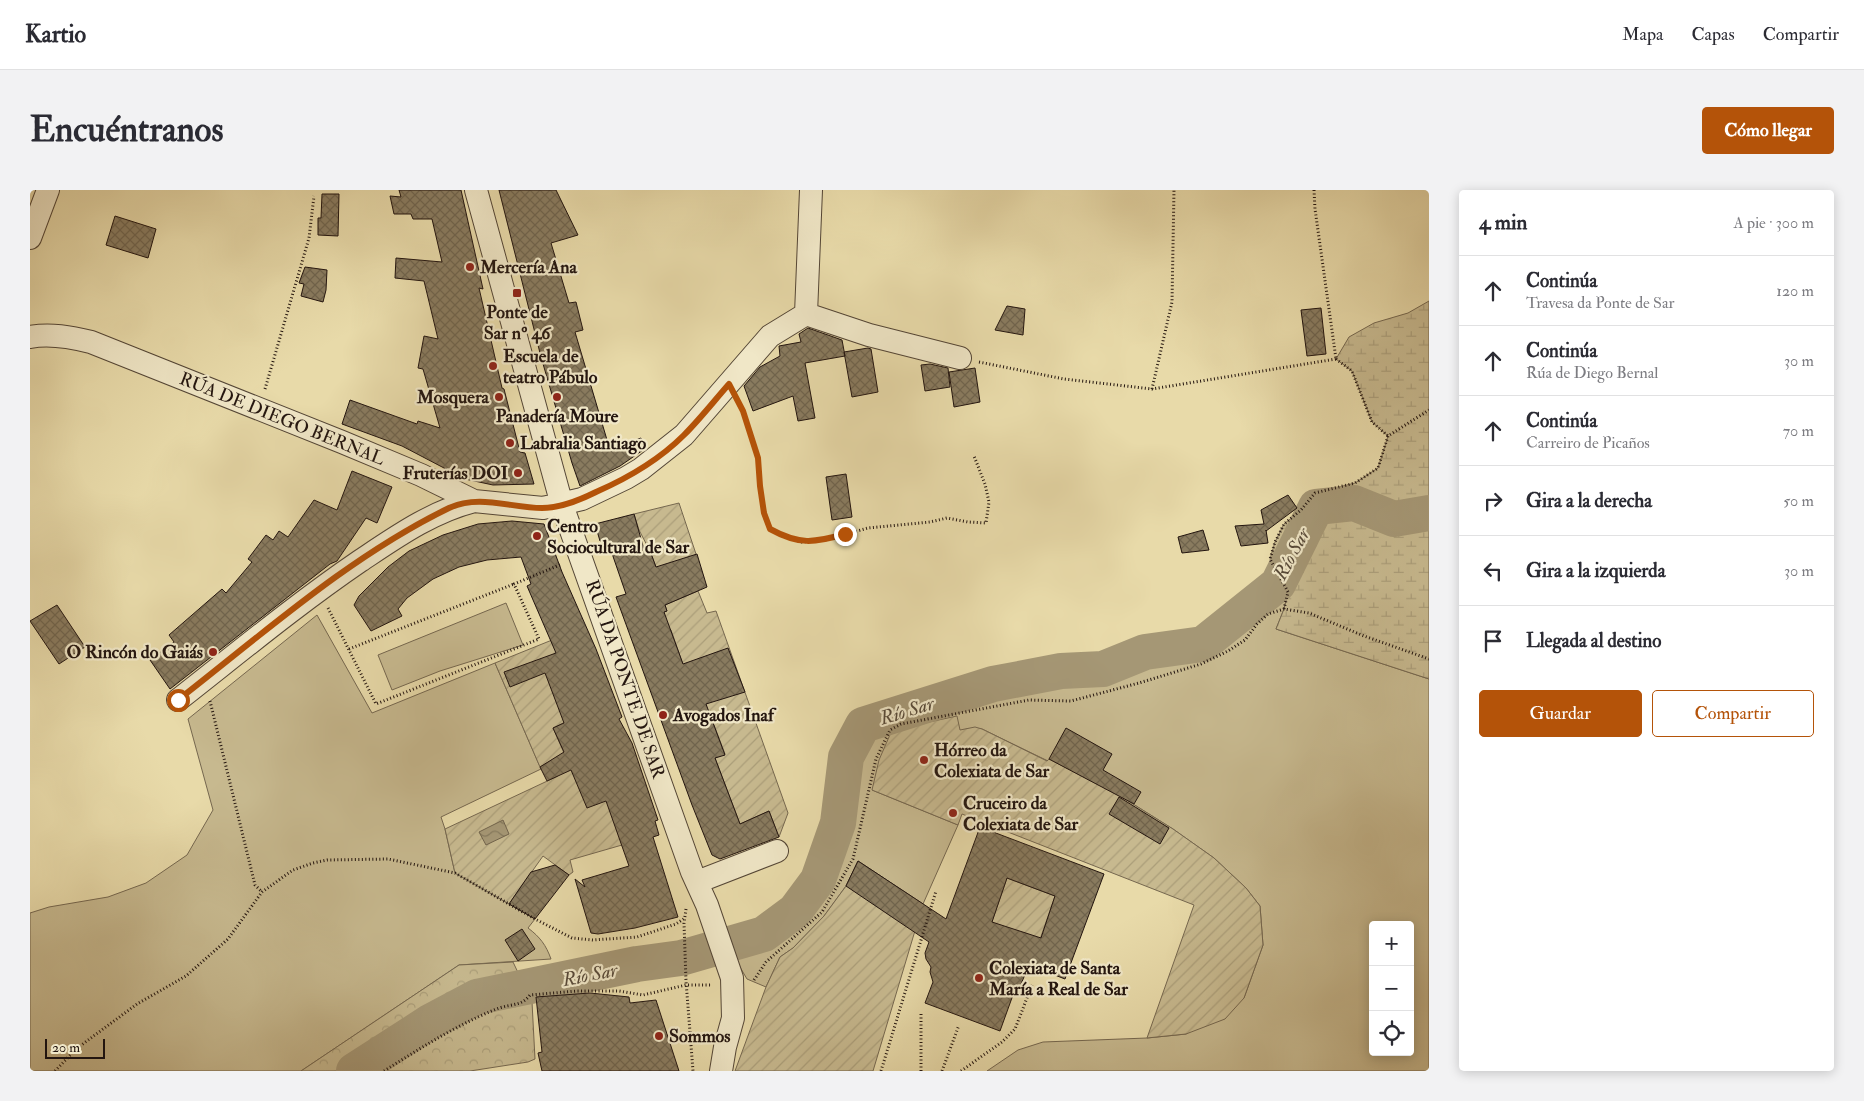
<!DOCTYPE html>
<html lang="es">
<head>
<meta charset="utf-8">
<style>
	body { margin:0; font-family:"IM FELL Double Pica",serif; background:#f2f2f3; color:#2b2b33 }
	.controls { position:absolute; right:15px; bottom:15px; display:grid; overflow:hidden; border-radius:5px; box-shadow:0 2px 12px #0003 }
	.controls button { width:45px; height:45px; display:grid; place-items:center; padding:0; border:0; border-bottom:1px solid #e1e1e2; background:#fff; color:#2b2b33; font:25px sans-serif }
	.scale { position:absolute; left:15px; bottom:12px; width:60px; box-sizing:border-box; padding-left:5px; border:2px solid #23150f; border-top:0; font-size:14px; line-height:18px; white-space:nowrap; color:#23150f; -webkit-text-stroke:4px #f0e7c7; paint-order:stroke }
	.stop { position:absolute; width:15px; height:15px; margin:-11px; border:4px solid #b45309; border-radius:50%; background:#fff }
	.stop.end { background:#b45309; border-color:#fff; box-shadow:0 1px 5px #0008 }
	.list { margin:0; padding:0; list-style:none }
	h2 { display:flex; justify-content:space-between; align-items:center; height:65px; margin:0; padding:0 20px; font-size:21px }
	h2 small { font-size:16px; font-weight:400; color:#7c7c81 }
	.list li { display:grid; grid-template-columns:32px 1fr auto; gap:15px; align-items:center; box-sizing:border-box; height:70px; padding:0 20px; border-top:1px solid #e1e1e2 }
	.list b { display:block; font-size:19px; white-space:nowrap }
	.list p { margin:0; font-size:16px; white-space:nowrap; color:#7c7c81 }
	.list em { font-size:16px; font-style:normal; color:#7c7c81 }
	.actions { display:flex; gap:10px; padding:15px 20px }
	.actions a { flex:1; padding:11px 0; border:1px solid #b45309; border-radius:5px; text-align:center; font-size:18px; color:#b45309 }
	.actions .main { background:#b45309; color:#fff }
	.icon { flex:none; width:28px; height:28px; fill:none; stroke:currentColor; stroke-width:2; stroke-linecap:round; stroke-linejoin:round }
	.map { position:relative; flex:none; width:1399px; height:881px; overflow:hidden; border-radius:5px }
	header { display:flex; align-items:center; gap:30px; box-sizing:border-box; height:70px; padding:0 25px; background:#fff; border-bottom:1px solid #e1e1e2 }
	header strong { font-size:24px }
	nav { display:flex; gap:28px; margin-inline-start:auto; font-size:18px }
	.intro { display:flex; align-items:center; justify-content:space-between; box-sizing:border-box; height:120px; padding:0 30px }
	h1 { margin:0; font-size:35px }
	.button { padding:12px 22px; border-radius:5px; background:#b45309; color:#fff; font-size:18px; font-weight:700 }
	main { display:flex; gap:30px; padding:0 30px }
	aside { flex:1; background:#fff; border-radius:5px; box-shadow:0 2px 12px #0003 }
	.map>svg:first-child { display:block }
	.green { fill:#c7b98f; stroke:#75674f; fill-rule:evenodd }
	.forest { fill:url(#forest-crowns); stroke:#75674f }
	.wetland { fill:url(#wetland-marsh); stroke:#75674f }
	.garden { fill:url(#garden-furrows); stroke:#75674f }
	.water { fill:url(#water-waves); stroke:#71634c }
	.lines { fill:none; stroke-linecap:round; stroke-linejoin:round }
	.river { stroke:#a59775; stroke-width:36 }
	.building { fill:url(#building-cross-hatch); stroke:#23150f; fill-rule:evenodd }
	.minor-casing { stroke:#544636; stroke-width:24 }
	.path { stroke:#23150f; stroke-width:3; stroke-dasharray:1 2.5; stroke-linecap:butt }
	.minor { stroke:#f0e7c7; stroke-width:22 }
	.route { stroke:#b45309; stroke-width:6 }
	.poi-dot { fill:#8f2418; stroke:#f0e7c7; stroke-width:2 }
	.labels { text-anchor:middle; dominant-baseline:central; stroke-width:4.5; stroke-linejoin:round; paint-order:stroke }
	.poi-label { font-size:18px; font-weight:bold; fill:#23150f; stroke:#f0e7c7; text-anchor:start }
	.street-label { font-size:18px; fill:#23150f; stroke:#f0e7c7 }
	.water-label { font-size:19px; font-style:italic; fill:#574938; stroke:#f0e7c7 }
</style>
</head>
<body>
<header>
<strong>Kartio</strong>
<nav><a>Mapa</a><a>Capas</a><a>Compartir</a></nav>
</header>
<div class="intro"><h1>Encuéntranos</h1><a class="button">Cómo llegar</a></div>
<main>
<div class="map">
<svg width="1399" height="881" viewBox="0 0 1399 881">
	<defs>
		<pattern id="forest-crowns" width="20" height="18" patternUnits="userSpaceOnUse" patternTransform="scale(1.25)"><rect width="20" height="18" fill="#c7b98f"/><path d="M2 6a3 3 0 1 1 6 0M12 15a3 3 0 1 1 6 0" fill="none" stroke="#ab9e7a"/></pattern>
		<pattern id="wetland-marsh" width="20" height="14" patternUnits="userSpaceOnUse" patternTransform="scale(1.25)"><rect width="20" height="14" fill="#c7b98f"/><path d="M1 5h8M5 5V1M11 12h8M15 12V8" fill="none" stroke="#ab9e7a"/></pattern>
		<pattern id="garden-furrows" width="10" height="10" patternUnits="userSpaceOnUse" patternTransform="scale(1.25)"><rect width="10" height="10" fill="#c7b98f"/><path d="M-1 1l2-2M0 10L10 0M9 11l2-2" fill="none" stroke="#ab9e7a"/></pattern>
		<pattern id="water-waves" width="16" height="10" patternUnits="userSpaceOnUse" patternTransform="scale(1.25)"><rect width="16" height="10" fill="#a59775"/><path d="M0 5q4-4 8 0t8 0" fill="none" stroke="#867a5e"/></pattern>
		<pattern id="building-cross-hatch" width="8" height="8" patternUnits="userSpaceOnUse" patternTransform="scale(1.25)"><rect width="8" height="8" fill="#897b5f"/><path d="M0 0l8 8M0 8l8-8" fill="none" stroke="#70644d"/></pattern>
	</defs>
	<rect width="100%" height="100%" fill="#e8daa9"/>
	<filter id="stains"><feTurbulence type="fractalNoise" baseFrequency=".004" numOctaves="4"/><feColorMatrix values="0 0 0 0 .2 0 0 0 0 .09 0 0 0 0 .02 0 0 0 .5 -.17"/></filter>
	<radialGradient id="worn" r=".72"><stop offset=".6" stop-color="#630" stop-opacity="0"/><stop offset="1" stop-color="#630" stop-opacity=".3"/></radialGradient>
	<path class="green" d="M 1254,395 L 1258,402 L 1254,419 L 1246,439 L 1399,489 L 1399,881 L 957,881 L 988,860 L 1013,852 L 1117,848 L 1156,844 L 1214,808 L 1233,755 L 1230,716 L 1216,698 L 1184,668 L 1143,639 L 1087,604 L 1019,569 L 1018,571 L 952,539 L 937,539 L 930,541 L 842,600 L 928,635 L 893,714 L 828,671 L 816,696 L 794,726 L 763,758 L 750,767 L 736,797 L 717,789 L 704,767 L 718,764 L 774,726 L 793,691 L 814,632 L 821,567 L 837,538 L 881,524 L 933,511 L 963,501 L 1032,488 L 1071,487 L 1115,470 L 1176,462 ZM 1343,735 L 1380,735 L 1380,862 L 1343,862 Z
		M 476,413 L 493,455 L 410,481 L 362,500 L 348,465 Z
		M 287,425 L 342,523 L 465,473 L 511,579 L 411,627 L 415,639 L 425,683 L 505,729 L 498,738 C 510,747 516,755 521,769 L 429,775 L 271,881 L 0,881 L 0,723 L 19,717 L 78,707 L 116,693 L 157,665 L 183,620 L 158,529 Z"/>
	<path class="forest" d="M 483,772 L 502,812 L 505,869 L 498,872 L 440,881 L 271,881 L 429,775 Z"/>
	<path class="wetland" d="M 1399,111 L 1399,489 L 1246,439 L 1254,419 L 1258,402 L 1240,369 L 1245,352 L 1254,334 L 1271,320 L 1285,303 L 1325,293 L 1348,278 L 1358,246 L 1342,232 L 1322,181 L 1306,169 L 1319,147 L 1344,133 L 1378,123 Z"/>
	<path class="garden" d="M 649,313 L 666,364 L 631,392 L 621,363 L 609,340 L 604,324 Z
		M 668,401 L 677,423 L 686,421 L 758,623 L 749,647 L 739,621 L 710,634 L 685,568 L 695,564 L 684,535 L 675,538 L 641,440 L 626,425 L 637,421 L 635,415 Z
		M 527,448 L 535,532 L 523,538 L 534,563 L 561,562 L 592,655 L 540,670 L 543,682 L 539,685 L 513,666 L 479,714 L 425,683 L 415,639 L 528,586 L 522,570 L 510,577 L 465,473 Z
		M 927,526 L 930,540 L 945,537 L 952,539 L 1017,571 L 1019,569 L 1087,604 L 1143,639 L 1184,668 L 1216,698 L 1230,716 L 1233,755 L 1214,808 L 1195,829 L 1156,844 L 1117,848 L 1164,715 L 932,624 L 928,635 L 842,600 L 849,570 L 862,540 Z
		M 828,671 L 893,714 L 843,881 L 705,881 L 736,797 L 750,767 L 763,758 L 794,726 L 816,696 Z
		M 977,688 L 1025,706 L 1007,758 L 959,740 Z"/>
	<path class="water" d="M 473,630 L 479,644 L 456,655 L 449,642 Z"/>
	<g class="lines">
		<path class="river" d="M 324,881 L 400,832 L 447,807 L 607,774 L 651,768 L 734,744 L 765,721 L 788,690 L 808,633 L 816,567 L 833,535 L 963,494 L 1031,481 L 1073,479 L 1115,462 L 1173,454 L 1248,394 L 1286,317 L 1324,313 L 1364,329 L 1399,323"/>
	</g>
	<path class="building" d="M 369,0 L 431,0 L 453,99 L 449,98 L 472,198 L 474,199 L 490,262 L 495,263 L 504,294 L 463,295 L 435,289 L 372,256 L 312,234 L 320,210 L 387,234 L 388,231 L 410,238 L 393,179 L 388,178 L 394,146 L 408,149 L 394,91 L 365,88 L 366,68 L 412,72 L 402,29 L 383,29 L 381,24 L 364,24 L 360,6 L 371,7 Z
		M 469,0 L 526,0 L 548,45 L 521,53 L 539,113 L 546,112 L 553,140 L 545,142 L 580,260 L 611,248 L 616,258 L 590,276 L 550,296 L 542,273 L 511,167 Z
		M 292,4 L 309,4 L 308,46 L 288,45 L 288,28 L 291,28 Z
		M 85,26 L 126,39 L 118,68 L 76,55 Z
		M 275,77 L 297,80 L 296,100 L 293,112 L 271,106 L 274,94 L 269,93 Z
		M 977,116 L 995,119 L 993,145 L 965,140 Z
		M 1291,118 L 1296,164 L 1277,166 L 1271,120 Z
		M 778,138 L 812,150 L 815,166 L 775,173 L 785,228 L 768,231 L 763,206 L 723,221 L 714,196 L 730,177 L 750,166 L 749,156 L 771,152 L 769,144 Z
		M 838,158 L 841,159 L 848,202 L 822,207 L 814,162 Z
		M 900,174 L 918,178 L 920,197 L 895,201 L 891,175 Z
		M 945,178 L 950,212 L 924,217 L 919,182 Z
		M 322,281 L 362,297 L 347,333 L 336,328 L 307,371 L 300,374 L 140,499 L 120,470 L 144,452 L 139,445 L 192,399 L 196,403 L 222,372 L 218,369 L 236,345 L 243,350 L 249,341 L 258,347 L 284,310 L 307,320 Z
		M 816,284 L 822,327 L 802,330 L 796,287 Z
		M 1258,305 L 1267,318 L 1236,341 L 1236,340 L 1238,353 L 1211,356 L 1205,336 L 1234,334 L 1231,320 Z
		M 604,324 L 615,363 L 620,361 L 626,377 L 667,364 L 677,397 L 635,415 L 637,421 L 634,422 L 653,474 L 698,458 L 715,502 L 676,514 L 695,565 L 685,568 L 710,634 L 739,621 L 749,647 L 690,669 L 682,665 L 662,615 L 586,407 L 596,404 L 577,349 L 570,351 L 565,334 Z
		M 482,331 L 514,334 L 532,382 L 566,459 L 592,527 L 589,529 L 602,553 L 628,630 L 625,631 L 629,645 L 623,647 L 648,727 L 605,738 L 568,744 L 561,743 L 545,689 L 555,697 L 552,690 L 599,676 L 576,611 L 557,618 L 541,580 L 517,591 L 510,577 L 534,562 L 523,538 L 534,533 L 515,483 L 480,497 L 474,482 L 526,463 L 497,396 L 501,394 L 491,367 L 457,370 L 429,377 L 403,389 L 377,408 L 368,419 L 372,426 L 341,441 L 324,415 L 329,406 L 358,377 L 379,361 L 413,345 L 448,334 Z
		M 1173,340 L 1179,360 L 1152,363 L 1148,347 Z
		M 27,415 L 55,457 L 29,474 L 0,431 Z
		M 1036,538 L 1082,564 L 1073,580 L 1111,602 L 1104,614 L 1019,569 Z
		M 1089,607 L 1139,638 L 1130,654 L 1079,624 Z
		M 950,637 L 1074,684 L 1035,789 L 999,775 L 986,806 L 983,805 L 970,841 L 895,813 L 903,792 L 900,782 L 901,777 L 896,769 L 895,763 L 899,752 L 816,696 L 828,671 L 916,729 ZM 977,688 L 1025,706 L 1011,748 L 962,732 Z
		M 525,675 L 539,685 L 505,729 L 479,714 L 501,682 Z
		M 492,739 L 505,759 L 488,771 L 475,750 Z
		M 560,803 L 599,807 L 600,813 L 626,810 L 649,881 L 512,881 L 508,863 L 512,862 L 506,807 Z"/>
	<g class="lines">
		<defs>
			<path id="minor" d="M 446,0 L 532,315 L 662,682 L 677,715 L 702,788 L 703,828 L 695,857 L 691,881
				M 0,48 L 18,0
				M 776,124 L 781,0
				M 0,147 C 20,143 41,147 61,152 L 312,252 L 391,285 L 444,311 L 513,318 L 552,309 L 596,288 L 611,279 L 654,245 L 740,146 L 776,124 L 839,145 L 930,168
				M 148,510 C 208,463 267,414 330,371 C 366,347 401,322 444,311
				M 667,692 L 747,661"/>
		</defs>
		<use href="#minor" class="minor-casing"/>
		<path class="path" d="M 1284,0 L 1285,19 L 1306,169
			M 1306,169 L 1322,181 L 1342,232 L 1358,246
			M 949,172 L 1034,189 L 1122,199 L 1306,169
			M 235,199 L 279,48 L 284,6
			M 1122,199 L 1142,112 L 1144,0
			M 709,213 L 721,243 L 728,268 L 730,296 L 735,323 L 740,339 L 752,346 L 772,352 L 795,350 L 838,338 L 900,332 L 917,328 L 938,332 L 956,333 L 959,312 L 955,294 L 944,266
			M 298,418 L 346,514 L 509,449 L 484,394 L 532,374
			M 1254,419 L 1258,402 L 1240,369 L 1245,352 L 1254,334 L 1271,320 L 1285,303 L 1325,293 L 1348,278 L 1358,246 L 1399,220
			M 319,459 L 484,394
			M 180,511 L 225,695 L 232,702
			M 656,719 L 654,733 L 656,791 L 663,881
			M 724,790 L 736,772 L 792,722 L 823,669 L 846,569 L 860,540 L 871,534 L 999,510 L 1041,511 L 1109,493 L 1171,474 L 1198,461 L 1215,450 L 1227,434 L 1238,424 L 1254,419 L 1279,423 L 1334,446 L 1399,469
			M 25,881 L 46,859 L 107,814 L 156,786 L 198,749 L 232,702 L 263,680 L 283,673 L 297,670 L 358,669 L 425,683 L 505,729 L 542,748 L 563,750 L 607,747 L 646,734 L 655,728
			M 354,881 C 391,858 428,834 469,818 C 481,814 492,816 500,805 L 547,801 L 589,801 L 613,805 L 656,795 L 681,795
			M 851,881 L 906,701
			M 891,881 L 891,823
			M 912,881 L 929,835
			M 931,881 L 972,852 L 985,839 L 1002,795"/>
		<use href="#minor" class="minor"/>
	</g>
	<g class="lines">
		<path class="route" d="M 148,510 C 234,443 320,366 419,318 C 449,304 481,318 512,318 C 530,318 550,310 566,302 C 598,288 629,270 654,245 C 670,229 684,211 699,194 L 713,221 L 728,268 L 730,296 L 734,323 L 740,339 C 769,355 784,353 815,344"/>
	</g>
	<g class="poi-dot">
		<circle cx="440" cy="77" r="5"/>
		<rect x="482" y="98" width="10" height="10" rx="2.5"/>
		<circle cx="463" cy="176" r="5"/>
		<circle cx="469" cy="207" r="5"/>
		<circle cx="527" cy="207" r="5"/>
		<circle cx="480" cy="253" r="5"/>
		<circle cx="488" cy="283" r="5"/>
		<circle cx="507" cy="346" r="5"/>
		<circle cx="183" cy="462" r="5"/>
		<circle cx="633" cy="525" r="5"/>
		<circle cx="894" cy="570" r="5"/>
		<circle cx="923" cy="623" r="5"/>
		<circle cx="949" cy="788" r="5"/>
		<circle cx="629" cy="846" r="5"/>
	</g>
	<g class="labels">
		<g class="poi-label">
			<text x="450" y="77">Mercería Ana</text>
			<text x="487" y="122" text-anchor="middle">Ponte de<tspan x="487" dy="21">Sar nº 46</tspan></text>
			<text x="473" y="166">Escuela de<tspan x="473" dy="21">teatro Pábulo</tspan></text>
			<text x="459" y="207" text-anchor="end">Mosquera</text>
			<text x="527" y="226" text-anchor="middle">Panadería Moure</text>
			<text x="490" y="253">Labralia Santiago</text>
			<text x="478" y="283" text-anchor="end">Fruterías DOI</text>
			<text x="517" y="336">Centro<tspan x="517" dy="21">Sociocultural de Sar</tspan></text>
			<text x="173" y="462" text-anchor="end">O Rincón do Gaiás</text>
			<text x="643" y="525">Avogados Inaf</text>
			<text x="904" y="560">Hórreo da<tspan x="904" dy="21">Colexiata de Sar</tspan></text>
			<text x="933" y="613">Cruceiro da<tspan x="933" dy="21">Colexiata de Sar</tspan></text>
			<text x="959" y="778">Colexiata de Santa<tspan x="959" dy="21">María a Real de Sar</tspan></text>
			<text x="639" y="846">Sommos</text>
		</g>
		<g class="street-label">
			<text transform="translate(252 229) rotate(22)">RÚA DE DIEGO BERNAL</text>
			<text transform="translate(595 489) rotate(71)">RÚA DA PONTE DE SAR</text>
		</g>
		<g class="water-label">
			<text transform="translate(1262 364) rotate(-62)">Río Sar</text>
			<text transform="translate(877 521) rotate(-17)">Río Sar</text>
			<text transform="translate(560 785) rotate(-11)">Río Sar</text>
		</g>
	</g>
	<rect width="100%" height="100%" filter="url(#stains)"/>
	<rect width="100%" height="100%" fill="url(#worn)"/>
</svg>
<div class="controls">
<button>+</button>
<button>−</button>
<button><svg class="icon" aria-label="locate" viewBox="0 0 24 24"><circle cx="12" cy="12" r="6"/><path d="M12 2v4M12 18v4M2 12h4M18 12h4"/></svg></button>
</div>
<div class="scale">20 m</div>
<div class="stop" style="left:148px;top:510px"></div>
<div class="stop end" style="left:815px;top:344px"></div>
</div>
<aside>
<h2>4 min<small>A pie · 300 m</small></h2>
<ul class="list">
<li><svg class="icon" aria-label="ahead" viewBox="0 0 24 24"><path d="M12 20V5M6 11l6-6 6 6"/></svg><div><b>Continúa</b><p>Travesa da Ponte de Sar</p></div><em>120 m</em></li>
<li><svg class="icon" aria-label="ahead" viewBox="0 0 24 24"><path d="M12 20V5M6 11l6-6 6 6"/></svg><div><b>Continúa</b><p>Rúa de Diego Bernal</p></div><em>30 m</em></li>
<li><svg class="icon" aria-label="ahead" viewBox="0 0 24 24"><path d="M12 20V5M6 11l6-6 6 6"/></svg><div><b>Continúa</b><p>Carreiro de Picaños</p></div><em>70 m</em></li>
<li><svg class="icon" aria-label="right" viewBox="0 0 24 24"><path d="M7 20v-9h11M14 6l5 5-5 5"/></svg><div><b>Gira a la derecha</b></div><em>50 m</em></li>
<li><svg class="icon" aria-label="left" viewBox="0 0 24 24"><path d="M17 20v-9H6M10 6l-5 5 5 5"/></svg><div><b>Gira a la izquierda</b></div><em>30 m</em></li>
<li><svg class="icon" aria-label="arrive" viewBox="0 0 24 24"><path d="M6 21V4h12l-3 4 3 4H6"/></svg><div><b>Llegada al destino</b></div></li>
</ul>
<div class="actions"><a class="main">Guardar</a><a>Compartir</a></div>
</aside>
</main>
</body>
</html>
